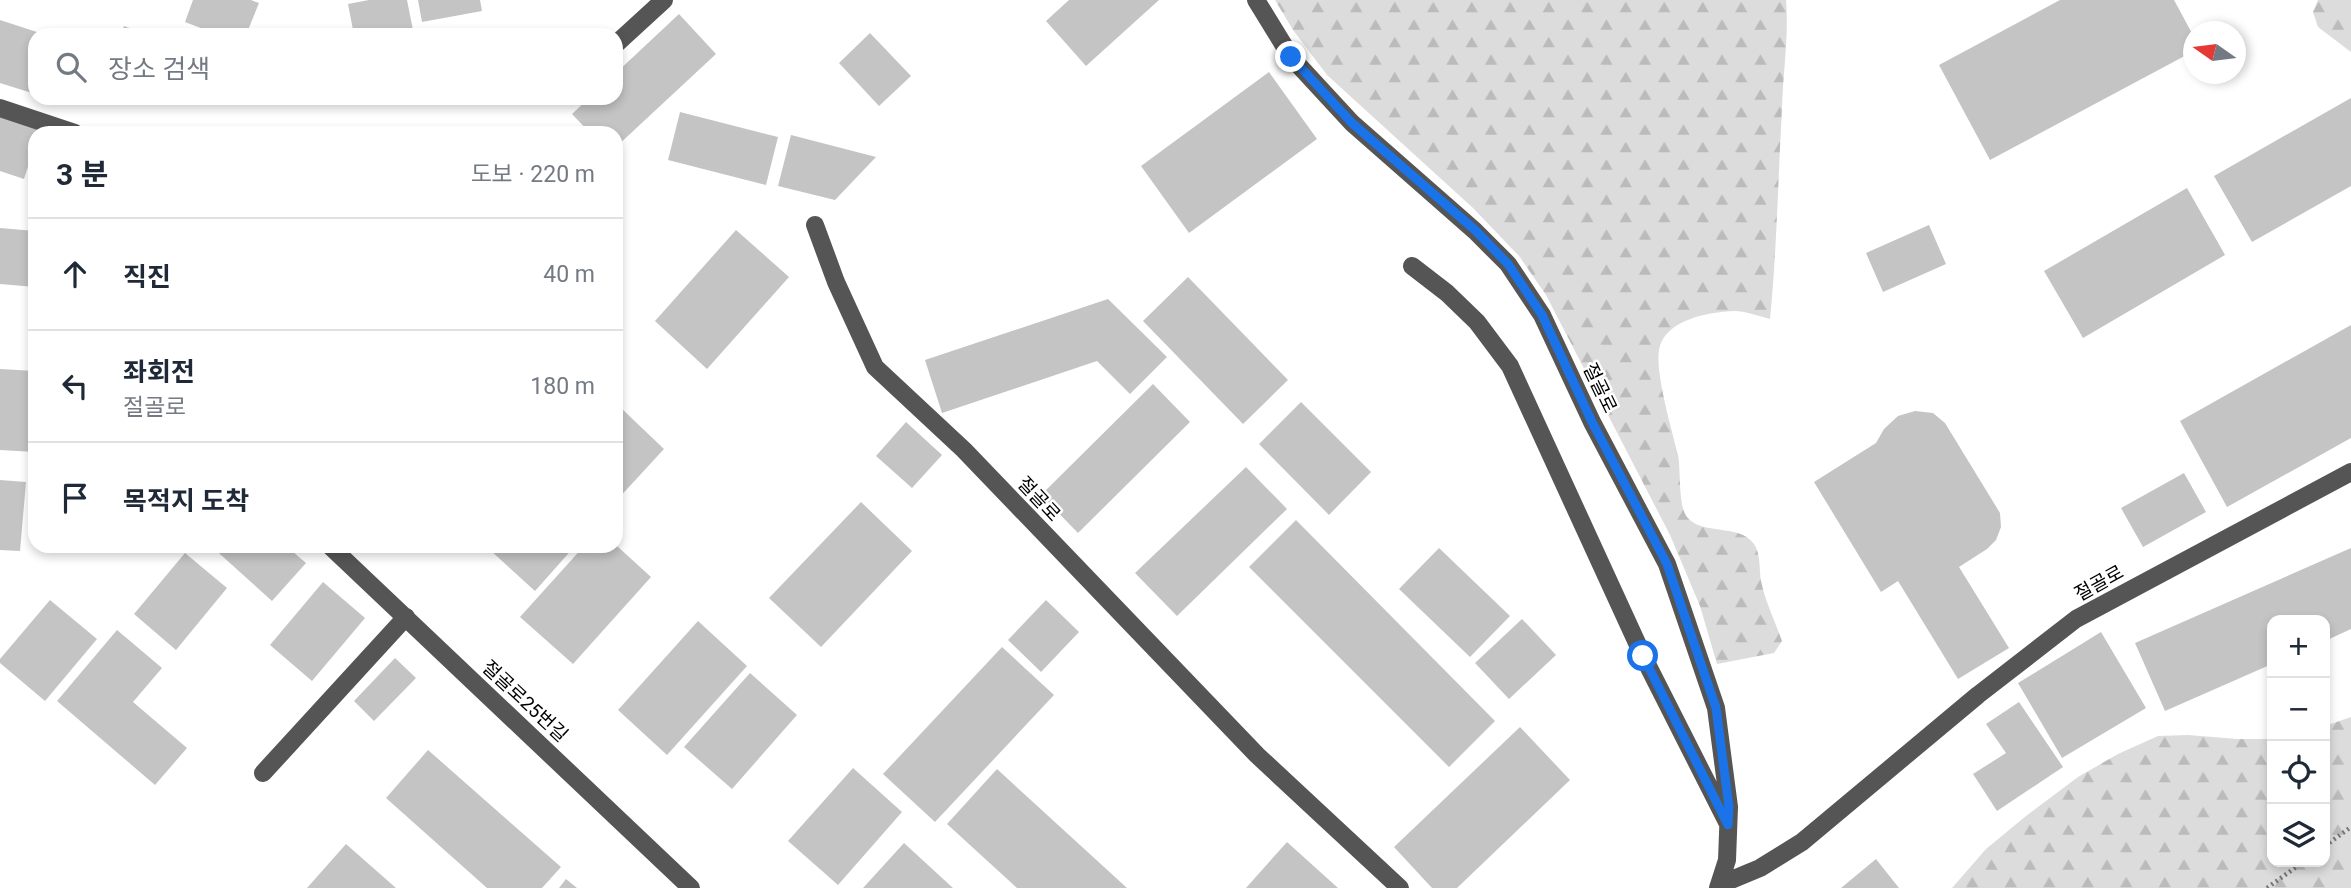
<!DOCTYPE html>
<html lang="ko">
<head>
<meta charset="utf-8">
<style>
	body { margin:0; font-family:Roboto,"Noto Sans KR",sans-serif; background:#f2f2f3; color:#1f2937 }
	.controls { position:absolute; right:21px; bottom:21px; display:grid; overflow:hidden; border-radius:14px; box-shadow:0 4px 10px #0003 }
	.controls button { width:63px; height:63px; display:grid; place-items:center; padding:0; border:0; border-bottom:2px solid #e0e1e3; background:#fff; color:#1f2937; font:35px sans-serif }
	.compass { position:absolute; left:2183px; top:21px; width:63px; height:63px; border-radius:50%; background:#fff; box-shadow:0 4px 10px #0003; rotate:284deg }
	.stop { position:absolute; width:21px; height:21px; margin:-16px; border:5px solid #1a73e8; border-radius:50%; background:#fff }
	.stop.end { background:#1a73e8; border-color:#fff; box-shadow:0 2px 7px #0008 }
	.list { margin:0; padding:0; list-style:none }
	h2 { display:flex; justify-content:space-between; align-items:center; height:91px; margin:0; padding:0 28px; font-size:30px }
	h2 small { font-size:23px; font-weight:400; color:#747a83 }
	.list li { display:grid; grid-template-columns:46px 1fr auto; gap:21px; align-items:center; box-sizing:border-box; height:112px; padding:0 28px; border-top:2px solid #e0e1e3 }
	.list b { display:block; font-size:26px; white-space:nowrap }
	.list p { margin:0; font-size:23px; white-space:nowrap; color:#747a83 }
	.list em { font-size:23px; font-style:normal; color:#747a83 }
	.icon { flex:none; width:38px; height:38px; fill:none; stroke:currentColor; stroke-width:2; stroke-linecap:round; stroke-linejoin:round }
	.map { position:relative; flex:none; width:2351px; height:888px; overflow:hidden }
	.search { position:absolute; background:#fff; box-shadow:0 4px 10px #0003; left:28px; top:28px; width:595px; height:77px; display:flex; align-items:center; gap:18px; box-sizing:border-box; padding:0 24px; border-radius:21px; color:#747a83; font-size:26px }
	.panel { position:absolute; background:#fff; box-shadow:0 4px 10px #0003; left:28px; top:126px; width:595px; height:427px; border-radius:21px }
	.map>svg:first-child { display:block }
	.forest { fill:url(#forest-firs) }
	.building { fill:#c4c4c4 }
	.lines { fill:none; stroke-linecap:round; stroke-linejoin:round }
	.path { stroke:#777; stroke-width:4.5; stroke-dasharray:2 3.5; stroke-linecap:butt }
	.minor { stroke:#555; stroke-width:18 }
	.route { stroke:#1a73e8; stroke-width:9 }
	.labels { text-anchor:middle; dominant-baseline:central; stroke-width:5; stroke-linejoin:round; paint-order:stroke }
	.street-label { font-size:19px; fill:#000; stroke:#fff }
</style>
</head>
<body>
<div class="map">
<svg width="2351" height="888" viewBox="0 0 2351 888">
	<defs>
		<pattern id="forest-firs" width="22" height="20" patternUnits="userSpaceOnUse" patternTransform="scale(1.75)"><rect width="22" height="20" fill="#dcdcdc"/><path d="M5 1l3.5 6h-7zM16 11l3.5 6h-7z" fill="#bbb"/></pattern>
	</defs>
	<rect width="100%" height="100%" fill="#fff"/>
	<path class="forest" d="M 1275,0 L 1786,0 C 1789,36 1783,72 1782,108 C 1778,178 1777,249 1770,319 C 1759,316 1745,311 1734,311 C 1708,312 1664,320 1659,350 C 1655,372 1672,431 1678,455 C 1681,470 1678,506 1687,517 C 1702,536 1739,523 1754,544 C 1761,554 1759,570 1761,581 C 1765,601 1775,621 1782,641 L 1774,653 L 1717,664 L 1700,606 L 1670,535 L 1546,295 L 1519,256 L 1473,208 L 1327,75 L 1293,30 Z
		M 2318,0 L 2351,0 L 2351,52 L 2318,27 L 2313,12 Z
		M 2351,717 L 2351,888 L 1952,888 L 1986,849 L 2026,816 L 2078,777 L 2118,754 L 2158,736 L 2188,735 L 2237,739 L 2272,739 L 2272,862 L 2325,862 L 2325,726 Z"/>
	<path class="building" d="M 193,0 L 251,0 L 259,3 L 246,35 L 219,35 L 185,22 Z
		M 369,0 L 407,0 L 414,35 L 354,35 L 348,4 Z
		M 418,0 L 480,0 L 482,11 L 422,22 Z
		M 1069,0 L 1159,0 L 1086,66 L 1046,21 Z
		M 2060,0 L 2174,0 L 2194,37 L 2194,51 L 1990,160 L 1939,65 Z
		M 679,14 L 716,54 L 616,147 L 616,133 L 590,133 L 572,114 L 589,98 L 616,98 L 616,73 Z
		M 0,20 L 43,34 L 35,35 L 35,94 L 0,83 Z
		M 124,26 L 149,35 L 121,35 Z
		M 870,33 L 911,76 L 879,106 L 839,63 Z
		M 1269,72 L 1317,139 L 1189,233 L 1141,166 Z
		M 182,98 L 204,98 L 201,105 Z
		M 2351,98 L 2351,186 L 2252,242 L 2214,176 Z
		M 680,112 L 778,137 L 766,185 L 668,160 Z
		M 0,117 L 40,130 L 39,133 L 35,133 L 35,145 L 24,179 L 0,171 Z
		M 791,135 L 876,157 L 835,200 L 778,186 Z
		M 2187,188 L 2225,255 L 2083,338 L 2044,271 Z
		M 1929,225 L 1946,264 L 1883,292 L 1866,253 Z
		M 0,228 L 35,231 L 35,287 L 0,284 Z
		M 736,230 L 789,277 L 707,369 L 655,321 Z
		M 1188,277 L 1288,380 L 1243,424 L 1143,321 Z
		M 1108,299 L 1167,357 L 1130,394 L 1097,361 L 942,413 L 925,360 Z
		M 2351,325 L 2351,438 L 2227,507 L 2180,421 Z
		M 0,369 L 35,371 L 35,452 L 0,450 Z
		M 1153,384 L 1190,422 L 1078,533 L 1041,495 Z
		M 1301,402 L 1371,472 L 1329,515 L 1259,444 Z
		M 620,407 L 664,449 L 616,501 L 616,412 Z
		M 1915,411 L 1933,413 L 1945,423 L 2000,513 L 2001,527 L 1996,540 L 1987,549 L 1959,567 L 2009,648 L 1958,679 L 1898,581 L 1881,592 L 1814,482 L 1876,443 L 1884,429 L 1898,416 Z
		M 906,422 L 942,455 L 912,488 L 876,456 Z
		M 1246,467 L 1287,509 L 1177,616 L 1135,573 Z
		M 2184,473 L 2206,512 L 2143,547 L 2121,508 Z
		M 0,480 L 26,482 L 20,551 L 0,550 Z
		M 861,502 L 912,551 L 821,647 L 769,598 Z
		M 1296,520 L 1495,721 L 1449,767 L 1249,567 Z
		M 211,546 L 286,546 L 306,563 L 272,601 Z
		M 493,546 L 575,546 L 535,591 L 490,550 Z
		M 584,546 L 617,546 L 651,577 L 573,664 L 520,617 Z
		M 1439,548 L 1510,616 L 1470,657 L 1399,589 Z
		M 2351,548 L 2351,629 L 2325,641 L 2325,620 L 2272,620 L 2272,664 L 2165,711 L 2135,643 Z
		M 185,553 L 227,588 L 176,650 L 134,614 Z
		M 323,582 L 365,618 L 312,681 L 270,645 Z
		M 50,600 L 97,639 L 45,701 L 0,663 L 0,659 Z
		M 1046,600 L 1079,632 L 1041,672 L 1008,640 Z
		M 1522,619 L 1556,655 L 1509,699 L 1475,663 Z
		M 698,621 L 747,666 L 667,755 L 618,710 Z
		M 117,630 L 162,668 L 133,702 L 187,748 L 155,785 L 57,701 Z
		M 2101,632 L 2146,708 L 2062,758 L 2018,683 Z
		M 1002,647 L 1054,695 L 935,822 L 883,774 Z
		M 395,658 L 416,678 L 374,721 L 354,701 Z
		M 750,673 L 797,715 L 732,789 L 684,747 Z
		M 2019,702 L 2063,767 L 1997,811 L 1973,774 L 2006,753 L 1986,724 Z
		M 1520,727 L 1570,780 L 1457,888 L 1432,888 L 1394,847 Z
		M 428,750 L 561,867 L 542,888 L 487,888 L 386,798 Z
		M 853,768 L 902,812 L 838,885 L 788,841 Z
		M 997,769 L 1127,888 L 1017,888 L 947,824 Z
		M 1287,842 L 1338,888 L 1246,888 Z
		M 904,843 L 953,888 L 863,888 Z
		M 346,844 L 396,888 L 307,888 Z
		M 1876,859 L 1899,888 L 1841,888 Z
		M 566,879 L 577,888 L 559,888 Z"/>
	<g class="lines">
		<path class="path" d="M 2325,846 L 2351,827
			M 2267,888 L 2303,862"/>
		<path class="minor" d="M 1256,0 L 1291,57 L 1352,123 L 1475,231 L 1508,264 L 1542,315 L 1592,422 L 1667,564 L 1716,708 L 1729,807 L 1727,860 L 1718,888
			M 616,44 L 664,0
			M 0,108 L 75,133
			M 815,225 L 836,282 L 875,367 L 964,450 L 1257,755 L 1400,888
			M 1412,266 L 1447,293 L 1477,322 L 1510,366 L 1643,656 L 1727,822
			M 330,546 L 691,888
			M 263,773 L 406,617
			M 1719,885 L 1760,868 L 1802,842 L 1978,695 L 2076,619 L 2351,472"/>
	</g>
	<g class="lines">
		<path class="route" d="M 1291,57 L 1352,123 L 1475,230 L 1508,264 L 1542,315 L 1592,422 L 1667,564 L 1716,708 L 1729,807 L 1728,825 L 1643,656"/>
	</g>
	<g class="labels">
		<g class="street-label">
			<text transform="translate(1600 388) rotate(64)">절골로</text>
			<text transform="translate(1039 499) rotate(47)">절골로</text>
			<text transform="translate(2099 583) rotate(-29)">절골로</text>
			<text transform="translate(525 701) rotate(43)">절골로25번길</text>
		</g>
	</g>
</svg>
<div class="controls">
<button>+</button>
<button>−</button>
<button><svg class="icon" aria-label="locate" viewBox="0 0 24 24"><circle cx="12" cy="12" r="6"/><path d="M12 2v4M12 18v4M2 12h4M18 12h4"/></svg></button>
<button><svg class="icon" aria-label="layers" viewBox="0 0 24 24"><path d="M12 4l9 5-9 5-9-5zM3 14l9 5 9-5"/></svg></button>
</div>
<svg class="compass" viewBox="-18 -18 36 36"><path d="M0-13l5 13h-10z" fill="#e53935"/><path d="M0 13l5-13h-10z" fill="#747a83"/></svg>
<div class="stop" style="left:1643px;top:656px"></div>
<div class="stop end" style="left:1291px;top:57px"></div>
<div class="search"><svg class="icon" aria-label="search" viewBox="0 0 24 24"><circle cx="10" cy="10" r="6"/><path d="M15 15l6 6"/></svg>장소 검색</div>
<section class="panel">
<h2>3 분<small>도보 · 220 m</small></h2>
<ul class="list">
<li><svg class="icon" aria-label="ahead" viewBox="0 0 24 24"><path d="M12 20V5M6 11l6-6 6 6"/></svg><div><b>직진</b></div><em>40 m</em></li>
<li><svg class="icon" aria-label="left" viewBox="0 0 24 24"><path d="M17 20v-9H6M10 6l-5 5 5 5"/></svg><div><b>좌회전</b><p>절골로</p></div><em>180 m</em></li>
<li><svg class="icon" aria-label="arrive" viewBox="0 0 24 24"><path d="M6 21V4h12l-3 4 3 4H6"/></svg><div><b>목적지 도착</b></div></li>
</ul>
</section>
</div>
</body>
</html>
